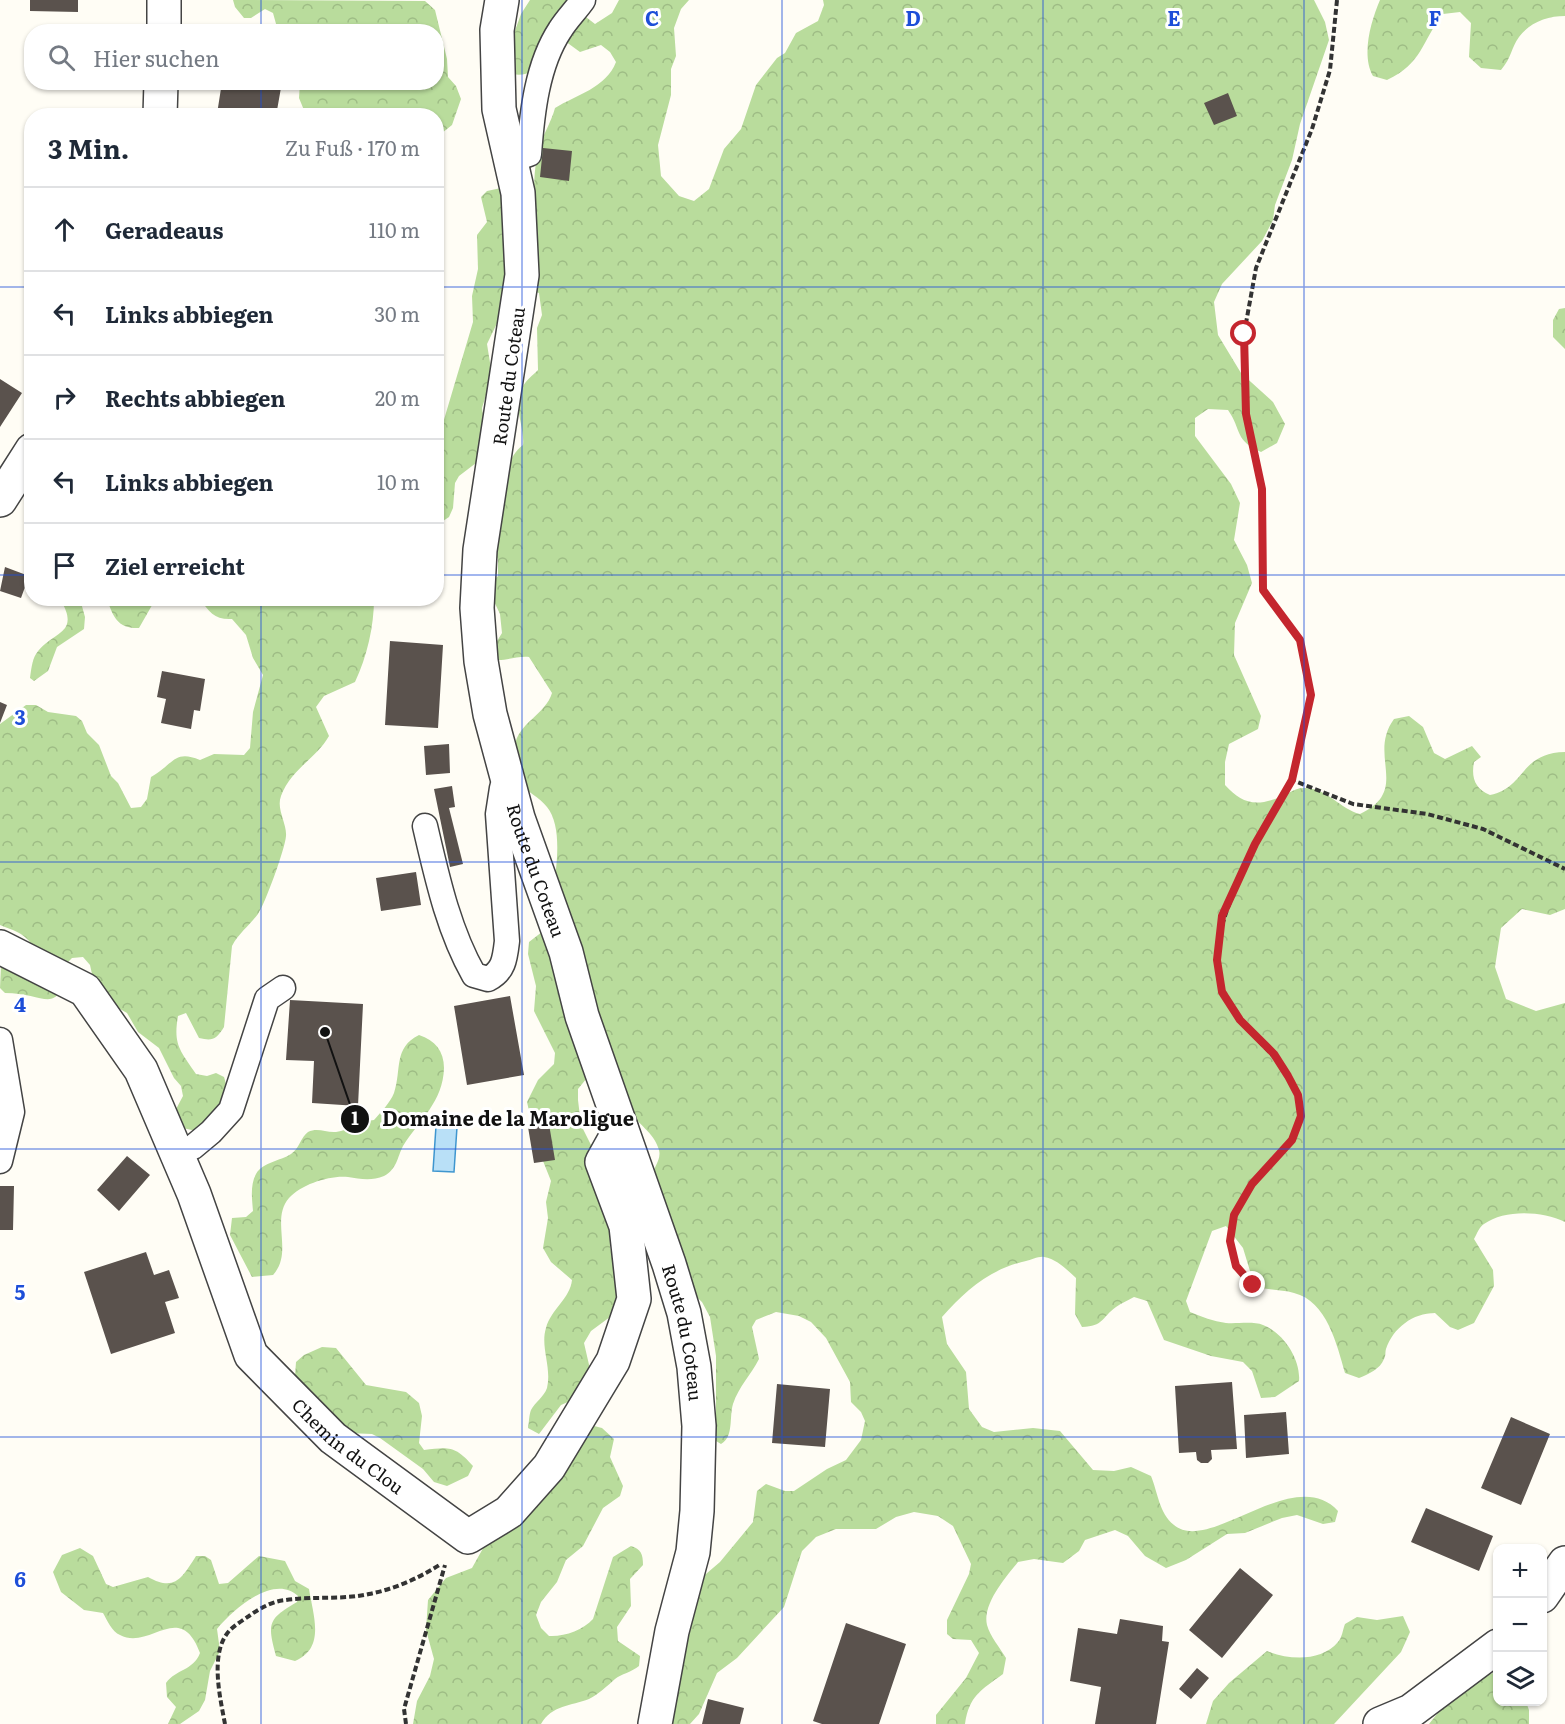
<!DOCTYPE html>
<html lang="de">
<head>
<meta charset="utf-8">
<style>
	body { margin:0; font-family:Literata,serif; background:#f6f6f7; color:#1f2937 }
	.controls { position:absolute; right:18px; bottom:18px; display:grid; overflow:hidden; border-radius:12px; box-shadow:0 2px 4px #0004 }
	.controls button { width:54px; height:54px; display:grid; place-items:center; padding:0; border:0; border-bottom:2px solid #e0e1e3; background:#fff; color:#1f2937; font:30px sans-serif }
	.stop { position:absolute; width:18px; height:18px; margin:-14px; border:4px solid #c4262e; border-radius:50%; background:#fff }
	.stop.end { background:#c4262e; border-color:#fff; box-shadow:0 2px 6px #0008 }
	.list { margin:0; padding:0; list-style:none }
	h2 { display:flex; justify-content:space-between; align-items:center; height:78px; margin:0; padding:0 24px; font-size:26px }
	h2 small { font-size:20px; font-weight:400; color:#747a83 }
	.list li { display:grid; grid-template-columns:39px 1fr auto; gap:18px; align-items:center; box-sizing:border-box; height:84px; padding:0 24px; border-top:2px solid #e0e1e3 }
	.list b { display:block; font-size:22px; white-space:nowrap }
	.list em { font-size:20px; font-style:normal; color:#747a83 }
	.icon { flex:none; width:33px; height:33px; fill:none; stroke:currentColor; stroke-width:2; stroke-linecap:round; stroke-linejoin:round }
	.map { position:relative; flex:none; width:1565px; height:1724px; overflow:hidden }
	.search { position:absolute; background:#fff; box-shadow:0 2px 4px #0004; left:24px; top:24px; width:420px; height:66px; display:flex; align-items:center; gap:15px; box-sizing:border-box; padding:0 21px; border-radius:24px; color:#747a83; font-size:22px }
	.panel { position:absolute; background:#fff; box-shadow:0 2px 4px #0004; left:24px; top:108px; width:420px; height:498px; border-radius:24px }
	.map>svg:first-child { display:block }
	.forest { fill:url(#forest-crowns) }
	.water { fill:#b9e0f7; stroke:#3f96cf; stroke-width:1.5 }
	.building { fill:#5a524d }
	.lines { fill:none; stroke-linecap:round; stroke-linejoin:round }
	.service-casing { stroke:#444; stroke-width:27 }
	.minor-casing { stroke:#444; stroke-width:36 }
	.path { stroke:#333; stroke-width:4; stroke-dasharray:6 3; stroke-linecap:butt }
	.service { stroke:#fff; stroke-width:24 }
	.minor { stroke:#fff; stroke-width:33 }
	.route { stroke:#c4262e; stroke-width:8 }
	.grid { fill:none; stroke:#1d4ed8; stroke-width:1.5; stroke-opacity:0.55 }
	.labels { text-anchor:middle; dominant-baseline:central; stroke-width:6; stroke-linejoin:round; paint-order:stroke }
	.street-label { font-size:18px; fill:#111; stroke:#fff }
	.grid-label { font-size:20px; text-anchor:middle; font-weight:bold; fill:#1d4ed8; stroke:#fff; stroke-width:6; stroke-linejoin:round; paint-order:stroke }
	.leader { fill:none; stroke:#111; stroke-width:2 }
	.callout-dot { fill:#111; stroke:#fff; stroke-width:2 }
	.mark-label { font-size:18px; text-anchor:middle; font-weight:bold; fill:#fff }
	.callout-label { font-size:20px; text-anchor:middle; font-weight:bold; fill:#111; stroke:#fff; stroke-width:6; stroke-linejoin:round; paint-order:stroke }
</style>
</head>
<body>
<div class="map">
<svg width="1565" height="1724" viewBox="0 0 1565 1724">
	<defs>
		<pattern id="forest-crowns" width="20" height="18" patternUnits="userSpaceOnUse" patternTransform="scale(1.5)"><rect width="20" height="18" fill="#b9dc9c"/><path d="M2 6a3 3 0 1 1 6 0M12 15a3 3 0 1 1 6 0" fill="none" stroke="#9ebc85"/></pattern>
	</defs>
	<rect width="100%" height="100%" fill="#fffdf5"/>
	<path class="forest" d="M 233,0 L 425,1 L 435,10 L 447,59 L 448,77 L 456,86 L 461,99 L 452,125 L 437,137 L 436,116 L 306,115 L 299,98 L 300,83 L 436,82 L 436,32 L 278,31 L 273,13 L 265,9 L 251,18 L 244,18 L 235,7 Z
		M 530,0 L 577,0 L 582,14 L 595,24 L 612,13 L 619,0 L 689,0 L 681,9 L 674,28 L 676,56 L 671,69 L 671,95 L 658,145 L 661,176 L 679,196 L 694,201 L 709,189 L 724,149 L 741,129 L 756,85 L 777,58 L 785,53 L 796,33 L 818,21 L 824,5 L 823,0 L 1314,0 L 1325,22 L 1329,40 L 1300,124 L 1292,160 L 1275,205 L 1273,220 L 1262,241 L 1222,284 L 1214,302 L 1218,335 L 1241,373 L 1273,402 L 1285,424 L 1277,443 L 1261,452 C 1234,440 1242,430 1228,410 L 1208,409 L 1195,418 L 1195,436 L 1231,484 L 1240,503 L 1234,540 L 1247,565 L 1252,583 L 1235,623 L 1234,655 L 1261,716 L 1258,729 L 1229,744 L 1225,762 L 1225,785 C 1240,801 1252,807 1275,799 C 1286,796 1294,787 1306,788 C 1328,789 1340,809 1360,814 C 1411,790 1367,756 1394,719 L 1409,716 L 1423,727 L 1434,753 L 1445,759 L 1472,746 L 1481,757 L 1474,762 C 1471,778 1475,789 1490,795 C 1526,788 1519,753 1565,752 L 1565,909 L 1550,915 L 1522,909 L 1501,928 L 1495,967 L 1506,999 L 1536,1011 L 1565,1003 L 1565,1222 C 1542,1211 1505,1209 1484,1224 C 1479,1227 1477,1234 1474,1239 L 1493,1270 L 1494,1286 L 1474,1323 L 1458,1330 L 1450,1327 L 1435,1313 C 1413,1313 1393,1328 1386,1349 C 1385,1352 1386,1356 1384,1359 C 1380,1369 1369,1374 1359,1378 L 1345,1373 C 1337,1345 1327,1301 1294,1293 C 1284,1290 1272,1290 1261,1288 L 1250,1271 L 1243,1248 L 1226,1226 L 1212,1231 L 1186,1301 L 1190,1312 C 1202,1317 1213,1321 1226,1323 C 1237,1324 1253,1321 1263,1325 C 1284,1333 1301,1360 1299,1381 L 1275,1397 L 1261,1398 L 1252,1371 L 1243,1362 L 1211,1356 L 1164,1340 L 1147,1301 L 1134,1297 C 1129,1300 1121,1303 1116,1307 C 1101,1318 1104,1326 1082,1327 L 1075,1314 L 1076,1278 C 1067,1270 1057,1259 1044,1257 C 1039,1256 1031,1260 1026,1261 C 990,1269 966,1290 942,1317 L 947,1344 L 966,1372 L 969,1409 L 982,1427 L 994,1432 L 1033,1428 L 1060,1431 L 1093,1470 L 1114,1471 L 1131,1467 L 1151,1476 C 1158,1493 1159,1513 1174,1525 C 1209,1555 1294,1463 1338,1511 L 1335,1522 L 1323,1524 L 1297,1515 L 1282,1518 L 1245,1533 L 1227,1534 L 1186,1560 L 1166,1568 L 1145,1556 L 1128,1536 L 1115,1530 L 1085,1540 L 1079,1551 L 1063,1563 L 1034,1559 L 1018,1562 C 1006,1577 982,1604 987,1625 C 990,1636 1000,1648 1006,1658 L 1003,1674 C 981,1690 969,1696 965,1724 L 936,1724 L 936,1715 L 966,1678 L 979,1653 L 971,1640 L 953,1639 L 947,1634 L 947,1620 L 969,1574 L 971,1564 L 953,1526 L 938,1516 L 914,1512 L 896,1517 L 876,1529 L 836,1529 L 816,1537 L 802,1551 L 784,1607 L 737,1658 L 717,1673 L 699,1714 L 690,1724 L 659,1724 L 693,1585 L 720,1562 L 753,1522 L 757,1491 L 766,1484 L 785,1491 L 794,1491 L 827,1469 L 846,1460 L 861,1440 L 865,1421 L 861,1412 L 851,1402 L 850,1382 L 826,1338 L 811,1322 L 799,1316 L 776,1312 L 756,1320 L 752,1327 L 759,1359 C 751,1375 739,1386 733,1404 C 729,1417 734,1437 721,1444 L 716,1441 L 716,1356 L 710,1317 L 702,1302 L 688,1289 L 674,1250 L 672,1220 L 652,1180 C 651,1169 662,1161 659,1150 C 654,1132 637,1124 628,1109 C 620,1095 618,1071 613,1055 L 608,1052 L 578,1089 L 578,1100 L 581,1125 L 595,1153 L 592,1181 L 611,1234 L 610,1247 L 618,1285 L 617,1305 L 614,1314 L 591,1331 L 584,1343 L 590,1369 L 577,1398 L 561,1405 L 539,1434 L 528,1428 C 529,1423 529,1415 531,1410 C 535,1402 544,1397 547,1388 C 552,1367 540,1347 546,1328 C 551,1309 570,1299 572,1280 L 551,1262 L 543,1248 L 548,1218 L 546,1202 L 551,1181 L 537,1146 L 527,1102 L 538,1080 L 554,1064 L 555,1053 L 534,1011 L 536,986 L 528,954 L 529,942 L 547,928 C 551,897 568,833 547,807 C 540,798 527,791 518,783 C 517,772 513,757 515,746 C 517,724 546,714 552,693 L 529,657 C 518,656 509,660 498,660 L 494,646 L 502,633 L 500,614 L 489,591 L 491,583 L 498,576 L 498,559 L 492,548 L 494,522 L 502,515 C 505,491 502,461 523,445 C 525,428 512,404 522,388 C 525,381 533,375 538,370 L 537,328 L 542,315 L 539,293 L 515,286 L 487,344 L 492,375 L 482,408 L 485,430 L 481,454 L 476,463 L 459,476 L 455,483 L 453,508 L 449,517 L 437,525 L 437,463 L 443,455 L 443,423 L 473,322 L 472,296 L 478,269 L 477,235 L 487,222 L 481,197 L 487,191 L 501,188 L 534,215 C 534,193 533,170 539,148 C 543,134 551,123 555,108 C 576,95 606,88 616,62 L 610,52 L 601,45 L 580,52 L 558,36 C 546,56 538,79 512,74 L 508,50 L 521,14 Z
		M 1380,0 L 1565,0 L 1565,16 C 1548,16 1530,22 1519,37 C 1511,48 1512,57 1501,70 L 1481,68 L 1469,57 L 1471,23 L 1460,12 L 1443,14 C 1421,42 1423,63 1387,80 L 1373,76 C 1361,55 1371,21 1380,0 Z
		M 1565,308 L 1565,349 L 1553,337 L 1553,320 L 1559,309 Z
		M 60,599 L 80,599 L 85,617 L 84,629 L 57,647 L 48,671 L 34,681 L 30,678 C 31,671 32,660 36,654 C 51,631 82,635 60,599 Z
		M 107,599 L 107,598 L 160,599 L 155,600 L 139,628 C 118,629 113,617 107,599 Z
		M 200,599 L 374,599 C 374,626 367,657 355,682 L 324,696 L 316,707 L 329,736 C 316,759 291,769 281,796 C 276,809 287,823 286,836 C 285,849 265,904 258,914 C 250,925 239,933 232,946 L 224,1027 C 216,1040 212,1041 199,1038 L 186,1013 L 178,1016 C 173,1045 180,1050 196,1074 L 207,1076 L 216,1073 L 224,1077 C 233,1103 213,1114 196,1131 L 183,1128 L 175,1111 L 183,1096 L 181,1086 L 174,1078 L 159,1048 L 138,1032 L 127,1013 L 120,1009 L 111,1013 L 96,992 L 90,965 L 83,957 L 72,958 L 66,964 C 59,1019 47,993 5,993 L 0,988 L 1,966 L 37,955 C 28,934 20,933 0,925 L 0,724 L 26,705 L 36,705 L 48,712 L 76,716 L 82,721 L 87,733 L 99,745 L 111,776 L 118,783 L 131,808 L 141,807 L 147,799 L 151,777 C 174,764 174,749 200,760 L 214,754 L 244,755 L 250,748 L 253,712 L 263,675 L 253,658 L 246,635 L 232,619 C 215,620 209,612 200,599 Z
		M 419,1035 C 435,1040 444,1051 444,1068 C 443,1102 420,1119 403,1146 C 397,1158 397,1169 384,1176 C 372,1181 360,1179 348,1177 C 330,1175 302,1184 289,1198 C 270,1220 294,1252 273,1275 L 252,1277 L 230,1235 L 232,1218 L 246,1217 L 253,1211 C 252,1199 250,1185 256,1174 C 263,1162 280,1161 291,1154 C 299,1149 301,1137 308,1132 C 318,1127 326,1133 336,1132 C 350,1130 359,1121 374,1120 C 381,1112 390,1103 394,1093 C 402,1069 393,1048 419,1035 Z
		M 322,1347 L 336,1348 L 366,1385 L 406,1392 L 419,1403 L 422,1416 L 419,1443 L 424,1450 C 450,1447 455,1446 473,1466 L 468,1476 L 447,1486 L 434,1482 L 423,1469 L 380,1438 L 372,1434 L 347,1433 L 301,1390 L 295,1376 L 296,1362 L 304,1355 Z
		M 594,1426 L 602,1428 L 614,1439 L 610,1457 L 623,1486 L 620,1496 L 603,1508 L 583,1546 L 566,1560 L 557,1582 L 541,1602 L 536,1615 L 541,1628 L 549,1636 C 564,1637 583,1630 593,1619 L 613,1557 L 631,1546 C 641,1549 643,1554 643,1565 L 630,1579 L 631,1606 L 617,1627 L 618,1641 L 640,1656 L 639,1666 C 632,1672 621,1674 615,1679 C 607,1686 599,1694 589,1699 C 571,1706 552,1705 541,1724 L 413,1724 L 417,1701 L 430,1676 L 434,1659 L 426,1630 L 428,1600 L 446,1578 L 472,1568 L 486,1543 Z
		M 80,1548 L 93,1556 L 106,1584 L 113,1587 L 148,1577 C 175,1592 182,1578 196,1556 L 205,1556 L 211,1560 L 219,1584 L 228,1583 L 259,1556 L 285,1561 L 295,1581 L 309,1589 C 313,1615 326,1648 295,1661 L 276,1656 C 267,1623 268,1619 297,1602 L 298,1596 C 274,1573 232,1610 217,1629 L 220,1651 L 210,1671 L 205,1700 L 199,1711 L 180,1724 L 168,1724 L 176,1707 L 167,1697 L 166,1683 C 176,1669 193,1671 200,1653 C 180,1599 150,1651 120,1635 C 112,1632 107,1620 103,1613 L 84,1610 L 61,1592 L 53,1572 L 62,1555 Z
		M 1403,1616 L 1410,1632 L 1401,1652 L 1334,1724 L 1206,1724 L 1213,1701 L 1229,1683 L 1267,1651 C 1289,1660 1321,1662 1338,1642 C 1342,1638 1343,1629 1345,1624 L 1357,1617 L 1377,1620 Z
		M 1493,1673 L 1497,1675 L 1498,1702 L 1526,1702 L 1529,1710 L 1529,1724 L 1429,1724 L 1453,1694 L 1478,1679 Z"/>
	<path class="water" d="M 436,1126 L 457,1127 L 454,1172 L 433,1171 Z"/>
	<path class="building" d="M 30,0 L 78,0 L 78,12 L 30,11 Z
		M 222,82 L 282,82 L 276,116 L 217,114 Z
		M 1228,93 L 1237,116 L 1214,125 L 1204,103 Z
		M 543,148 L 572,151 L 569,181 L 540,177 Z
		M 0,379 L 22,393 L 0,427 Z
		M 5,567 L 29,576 L 21,598 L 0,591 Z
		M 390,641 L 443,645 L 438,728 L 385,725 Z
		M 162,671 L 205,679 L 200,711 L 194,710 L 191,729 L 161,723 L 166,699 L 157,697 Z
		M 0,702 L 7,705 L 0,723 Z
		M 449,744 L 450,773 L 426,775 L 424,746 Z
		M 452,786 L 455,807 L 449,808 L 463,864 L 450,867 L 434,789 Z
		M 416,872 L 421,905 L 381,911 L 376,878 Z
		M 510,996 L 524,1075 L 467,1085 L 454,1006 Z
		M 290,1000 L 363,1004 L 358,1106 L 312,1103 L 314,1061 L 286,1060 Z
		M 549,1124 L 555,1160 L 534,1163 L 528,1127 Z
		M 127,1156 L 150,1175 L 119,1211 L 97,1190 Z
		M 0,1186 L 14,1186 L 13,1230 L 0,1230 Z
		M 146,1252 L 154,1275 L 169,1270 L 179,1298 L 165,1302 L 175,1333 L 111,1354 L 84,1272 Z
		M 1232,1382 L 1237,1449 L 1211,1450 L 1212,1459 L 1208,1463 L 1201,1463 L 1197,1460 L 1196,1452 L 1179,1453 L 1175,1386 Z
		M 777,1384 L 830,1389 L 825,1447 L 772,1443 Z
		M 1286,1412 L 1289,1454 L 1246,1458 L 1244,1415 Z
		M 1511,1417 L 1550,1434 L 1521,1505 L 1481,1488 Z
		M 1426,1508 L 1493,1536 L 1479,1571 L 1411,1542 Z
		M 1240,1568 L 1273,1595 L 1222,1658 L 1189,1630 Z
		M 1120,1619 L 1163,1626 L 1162,1641 L 1169,1642 L 1156,1724 L 1095,1724 L 1101,1687 L 1070,1681 L 1078,1628 L 1117,1634 Z
		M 846,1623 L 906,1644 L 879,1724 L 822,1724 L 813,1721 Z
		M 1197,1668 L 1209,1678 L 1191,1699 L 1179,1689 Z
		M 708,1699 L 744,1708 L 740,1724 L 702,1724 Z"/>
	<g class="lines">
		<defs>
			<path id="service" d="M 509,161 L 529,154 C 532,113 537,65 560,30 C 566,20 576,10 583,0
				M 425,826 C 437,877 448,929 474,975 L 488,979 C 504,971 505,958 507,941 L 498,814 L 502,788 L 509,786
				M 0,1040 L 12,1112 L 0,1161
				M 178,1154 L 193,1147 L 211,1132 L 231,1110 L 267,999 L 283,988"/>
			<g id="minor">
				<path id="s1" d="M 502,0 L 497,30 L 499,109 L 518,193 L 522,275 L 480,550 L 477,608 L 481,661 L 490,714 L 518,818 L 566,952 L 582,1016 L 669,1264 L 684,1313 L 694,1367 L 699,1426 L 697,1511 L 693,1552 L 672,1631 L 655,1724"/>
				<path d="M 164,32 L 164,0"/>
				<path d="M 160,116 L 161,82"/>
				<path d="M 0,500 L 32,450"/>
				<path id="s2" d="M 0,947 L 85,990 L 141,1070 L 194,1194 L 251,1355 L 333,1438 L 468,1537 L 509,1512 L 549,1467 L 613,1361 L 634,1299 L 626,1226 L 602,1162 L 621,1128"/>
				<path d="M 1542,1596 L 1565,1563"/>
				<path d="M 1380,1724 L 1411,1711 L 1498,1646"/>
			</g>
		</defs>
		<use href="#service" class="service-casing"/>
		<use href="#minor" class="minor-casing"/>
		<path class="path" d="M 1337,0 L 1330,70 L 1312,129 L 1256,268 L 1244,334 L 1246,414 L 1262,489 L 1263,590 L 1301,641 L 1311,695 L 1292,780 L 1353,804 L 1427,814 L 1483,829 L 1565,869
			M 1253,1285 C 1237,1268 1229,1254 1232,1229 C 1235,1213 1242,1197 1252,1184 C 1267,1163 1301,1143 1300,1114 C 1300,1073 1264,1050 1241,1021 C 1199,971 1221,919 1245,868 C 1258,837 1274,808 1292,780
			M 225,1724 C 220,1697 209,1652 230,1630 C 235,1625 243,1620 249,1616 C 260,1608 273,1601 286,1600 C 314,1596 342,1600 369,1594 C 395,1589 419,1578 441,1564
			M 406,1724 L 404,1709 L 445,1565"/>
		<use href="#service" class="service"/>
		<use href="#minor" class="minor"/>
	</g>
	<g class="lines">
		<path class="route" d="M 1244,334 L 1246,414 L 1262,489 L 1263,590 L 1300,640 L 1311,695 L 1292,780 L 1255,844 L 1222,916 L 1217,960 L 1222,992 L 1240,1020 L 1274,1054 L 1288,1076 L 1298,1095 L 1301,1116 L 1292,1140 L 1252,1184 L 1234,1215 L 1230,1241 L 1236,1266 L 1253,1285"/>
	</g>
	<path class="grid" d="M 261,0 L 261,32M 522,0 L 522,1724M 782,0 L 782,1724M 1043,0 L 1043,1724M 1304,0 L 1304,1724M 261,82 L 261,116M 0,287 L 32,287M 436,287 L 1565,287M 0,575 L 32,575M 436,575 L 1565,575M 261,598 L 261,1724M 0,862 L 1565,862M 0,1149 L 1565,1149M 0,1437 L 1565,1437"/>
	<g class="labels">
		<g class="street-label">
			<text transform="translate(508 376) rotate(-82)">Route du Coteau</text>
			<text stroke="none"><textPath href="#s1" startOffset="884">Route du Coteau</textPath></text>
			<text stroke="none"><textPath href="#s1" startOffset="1370">Route du Coteau</textPath></text>
			<text stroke="none"><textPath href="#s2" startOffset="632">Chemin du Clou</textPath></text>
		</g>
	</g>
	<g class="grid-label">
		<text x="652" y="26">C</text>
		<text x="913" y="26">D</text>
		<text x="1174" y="26">E</text>
		<text x="1435" y="26">F</text>
		<text x="20" y="725">3</text>
		<text x="20" y="1012">4</text>
		<text x="20" y="1300">5</text>
		<text x="20" y="1587">6</text>
	</g>
	<path class="leader" d="M325 1032L355 1119"/>
	<g class="callout-dot">
		<circle cx="325" cy="1032" r="6"/>
		<circle cx="355" cy="1119" r="15"/>
	</g>
	<g class="mark-label">
		<text x="355" y="1125">1</text>
	</g>
	<g class="callout-label">
		<text x="508" y="1126">Domaine de la Maroligue</text>
	</g>
</svg>
<div class="controls">
<button>+</button>
<button>−</button>
<button><svg class="icon" aria-label="layers" viewBox="0 0 24 24"><path d="M12 4l9 5-9 5-9-5zM3 14l9 5 9-5"/></svg></button>
</div>
<div class="stop" style="left:1244px;top:334px"></div>
<div class="stop end" style="left:1253px;top:1285px"></div>
<div class="search"><svg class="icon" aria-label="search" viewBox="0 0 24 24"><circle cx="10" cy="10" r="6"/><path d="M15 15l6 6"/></svg>Hier suchen</div>
<section class="panel">
<h2>3 Min.<small>Zu Fuß · 170 m</small></h2>
<ul class="list">
<li><svg class="icon" aria-label="ahead" viewBox="0 0 24 24"><path d="M12 20V5M6 11l6-6 6 6"/></svg><div><b>Geradeaus</b></div><em>110 m</em></li>
<li><svg class="icon" aria-label="left" viewBox="0 0 24 24"><path d="M17 20v-9H6M10 6l-5 5 5 5"/></svg><div><b>Links abbiegen</b></div><em>30 m</em></li>
<li><svg class="icon" aria-label="right" viewBox="0 0 24 24"><path d="M7 20v-9h11M14 6l5 5-5 5"/></svg><div><b>Rechts abbiegen</b></div><em>20 m</em></li>
<li><svg class="icon" aria-label="left" viewBox="0 0 24 24"><path d="M17 20v-9H6M10 6l-5 5 5 5"/></svg><div><b>Links abbiegen</b></div><em>10 m</em></li>
<li><svg class="icon" aria-label="arrive" viewBox="0 0 24 24"><path d="M6 21V4h12l-3 4 3 4H6"/></svg><div><b>Ziel erreicht</b></div></li>
</ul>
</section>
</div>
</body>
</html>
